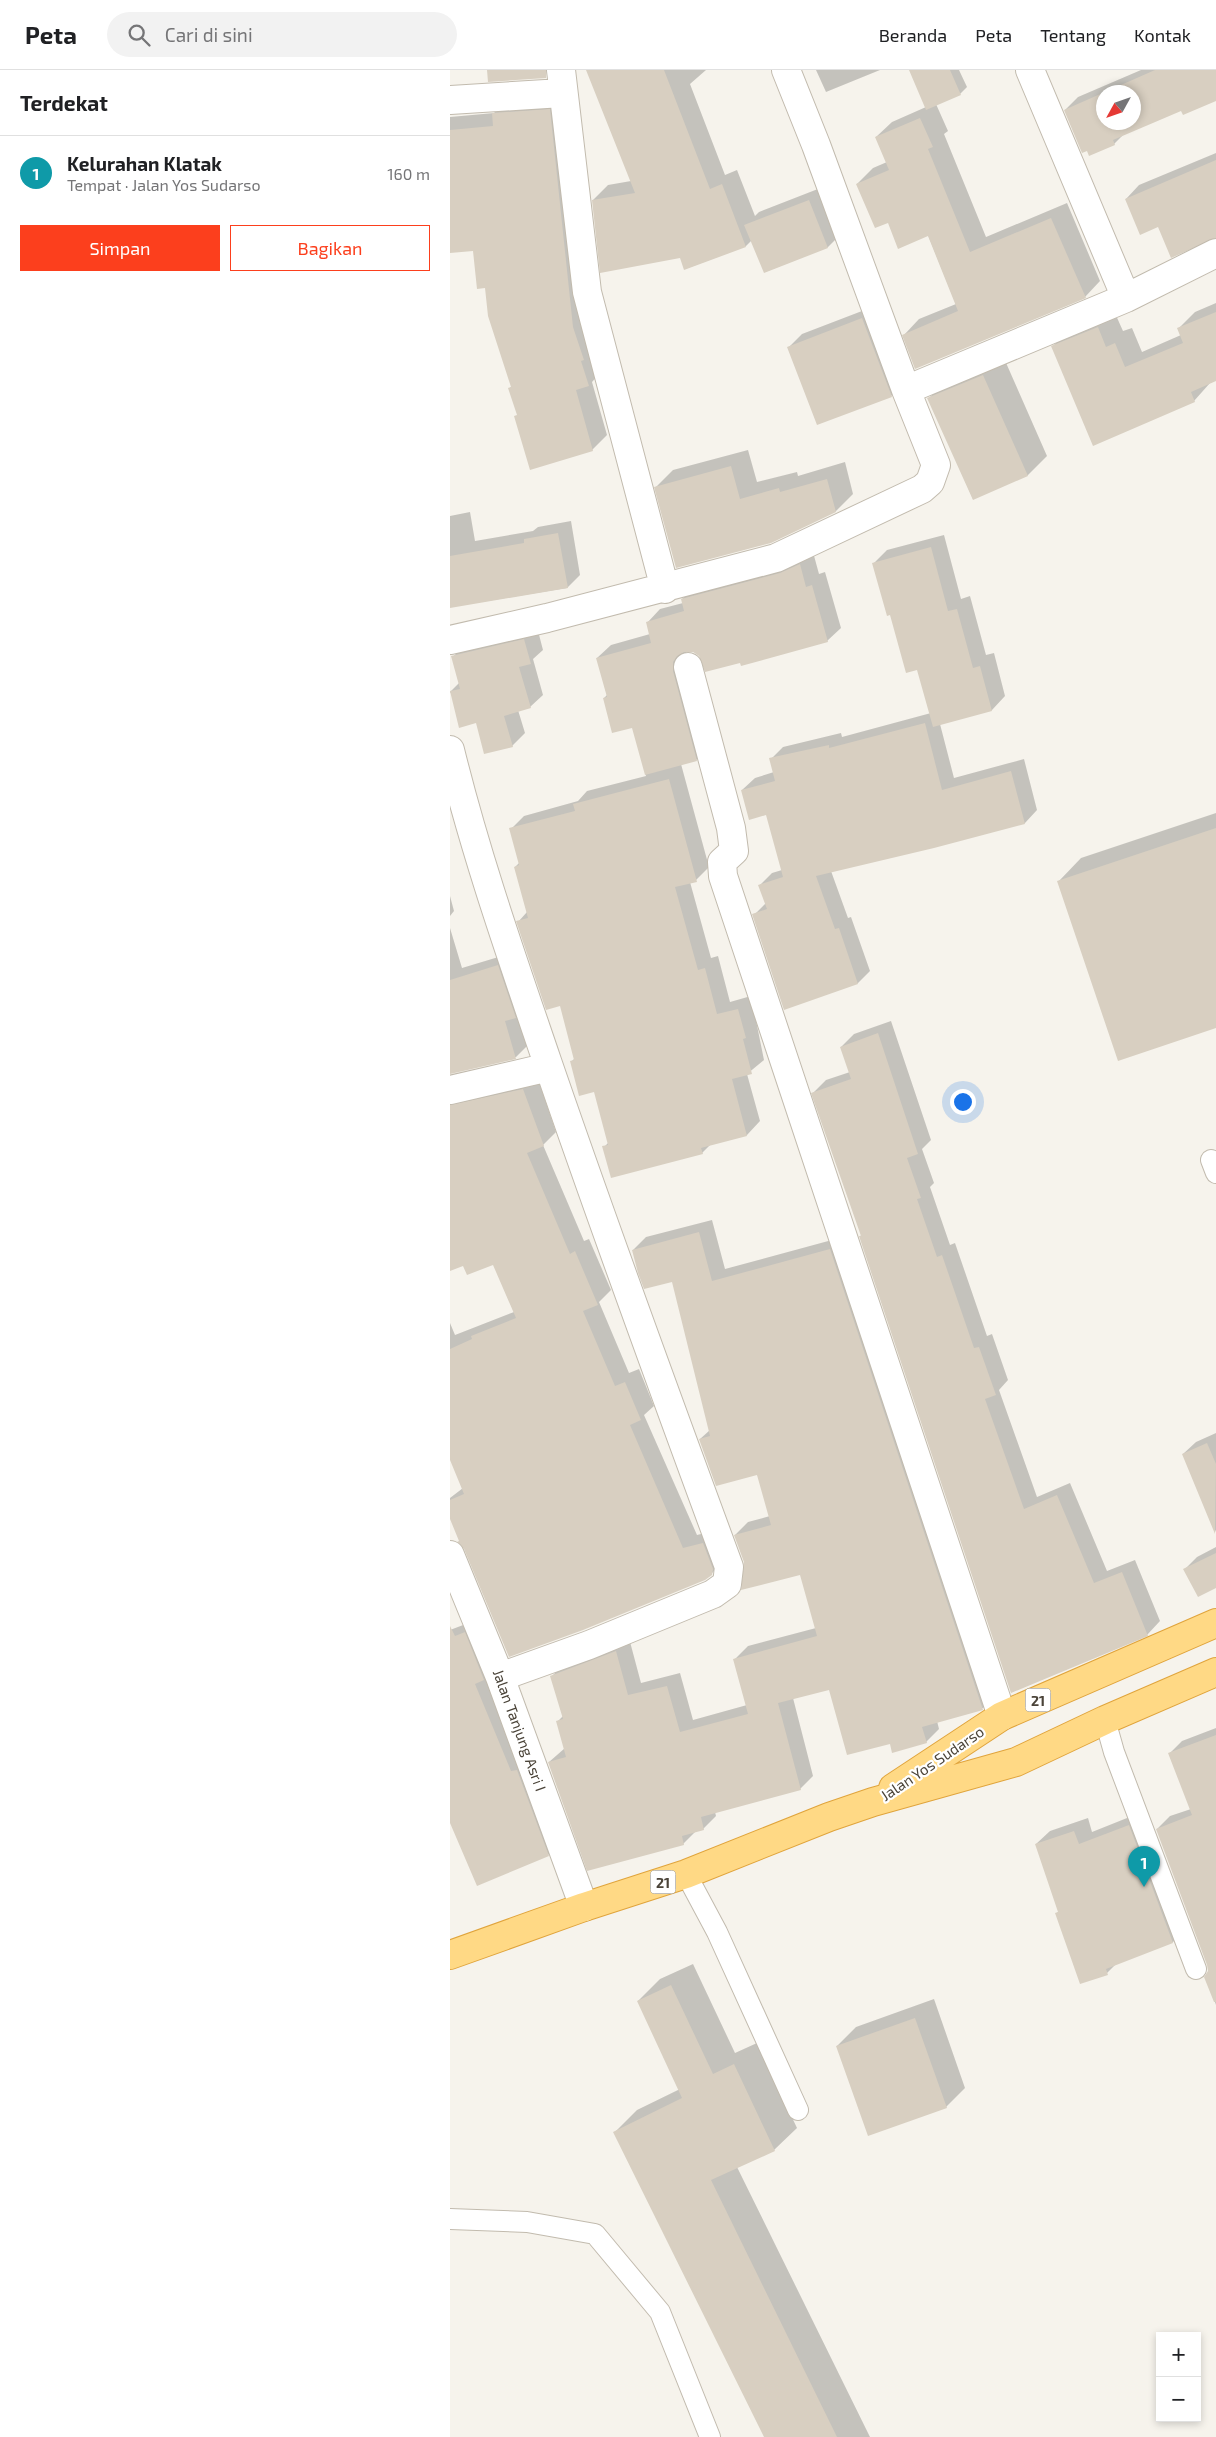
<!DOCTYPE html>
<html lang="id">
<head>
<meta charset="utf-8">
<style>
	body { margin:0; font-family:"Exo 2",sans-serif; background:#f2f2f2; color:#202124 }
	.controls { position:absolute; right:15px; bottom:15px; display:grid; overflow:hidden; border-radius:0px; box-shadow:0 2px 8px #0003 }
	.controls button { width:45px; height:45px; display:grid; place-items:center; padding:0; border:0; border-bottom:1px solid #e0e0e0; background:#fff; color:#202124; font:25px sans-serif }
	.compass { position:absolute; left:646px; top:15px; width:45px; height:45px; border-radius:50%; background:#fff; box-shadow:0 2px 8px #0003; rotate:230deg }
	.you { position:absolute; left:512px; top:1031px; width:18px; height:18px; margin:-12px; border:4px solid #fff; border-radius:50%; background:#1a73e8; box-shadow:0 0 0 8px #1a73e833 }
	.badge { display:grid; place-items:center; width:32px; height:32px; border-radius:50%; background:#fc3f1d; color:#fff; font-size:16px; font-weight:700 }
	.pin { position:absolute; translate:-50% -41px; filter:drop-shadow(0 1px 2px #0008) }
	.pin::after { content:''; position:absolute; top:26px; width:18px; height:15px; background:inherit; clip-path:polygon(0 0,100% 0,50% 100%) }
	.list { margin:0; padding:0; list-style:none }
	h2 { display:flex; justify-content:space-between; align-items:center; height:65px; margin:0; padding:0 20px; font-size:21px }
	h2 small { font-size:16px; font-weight:400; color:#757577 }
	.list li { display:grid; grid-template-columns:32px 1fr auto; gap:15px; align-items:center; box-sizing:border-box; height:75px; padding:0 20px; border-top:1px solid #e0e0e0 }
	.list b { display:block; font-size:19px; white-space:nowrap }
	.list p { margin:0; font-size:16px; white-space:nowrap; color:#757577 }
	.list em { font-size:16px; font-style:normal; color:#757577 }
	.actions { display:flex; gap:10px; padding:15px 20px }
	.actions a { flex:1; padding:11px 0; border:1px solid #fc3f1d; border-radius:0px; text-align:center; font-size:18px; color:#fc3f1d }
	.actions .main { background:#fc3f1d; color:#fff }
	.icon { flex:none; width:28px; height:28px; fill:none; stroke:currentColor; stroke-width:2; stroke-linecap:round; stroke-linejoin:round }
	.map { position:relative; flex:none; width:766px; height:2367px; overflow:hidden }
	header { display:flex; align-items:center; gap:30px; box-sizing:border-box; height:70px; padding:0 25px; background:#fff; border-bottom:1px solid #e0e0e0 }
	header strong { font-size:24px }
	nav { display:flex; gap:28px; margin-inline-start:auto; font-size:18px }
	.search { width:350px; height:45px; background:#f2f2f2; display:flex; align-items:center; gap:12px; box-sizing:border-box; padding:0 18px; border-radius:28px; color:#757577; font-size:19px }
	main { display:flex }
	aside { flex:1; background:#fff }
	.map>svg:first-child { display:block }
	.shadow { fill:#0003; fill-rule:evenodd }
	.building { fill:#d8cfc1; fill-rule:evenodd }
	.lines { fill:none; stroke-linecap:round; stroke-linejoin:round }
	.service-casing { stroke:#c2bbae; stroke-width:22 }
	.minor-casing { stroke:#c2bbae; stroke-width:30 }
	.trunk-casing { stroke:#e0a43c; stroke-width:30 }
	.service { stroke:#fff; stroke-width:20 }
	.minor { stroke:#fff; stroke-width:28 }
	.trunk { stroke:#ffd985; stroke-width:28 }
	.labels { text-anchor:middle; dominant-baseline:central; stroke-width:4.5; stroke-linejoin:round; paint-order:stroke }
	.shield { fill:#fff; stroke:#817c74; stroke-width:1 }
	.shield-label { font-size:14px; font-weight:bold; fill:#4b4439 }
	.street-label { font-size:15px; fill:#4b4439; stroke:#fff }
</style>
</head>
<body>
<header>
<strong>Peta</strong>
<div class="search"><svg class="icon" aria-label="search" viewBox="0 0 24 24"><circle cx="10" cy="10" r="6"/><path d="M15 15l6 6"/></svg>Cari di sini</div>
<nav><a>Beranda</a><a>Peta</a><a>Tentang</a><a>Kontak</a></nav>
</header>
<main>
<aside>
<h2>Terdekat<small></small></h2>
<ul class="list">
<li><span class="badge" style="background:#0f9aa8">1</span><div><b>Kelurahan Klatak</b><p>Tempat · Jalan Yos Sudarso</p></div><em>160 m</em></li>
</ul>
<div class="actions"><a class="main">Simpan</a><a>Bagikan</a></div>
</aside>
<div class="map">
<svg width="766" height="2367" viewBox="0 0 766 2367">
	<rect width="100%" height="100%" fill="#f6f3ec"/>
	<path class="shadow" d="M 138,0 L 256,0 L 240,14 L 275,105 L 287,100 L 305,146 L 309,142 L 373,117 L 391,164 L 378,177 L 315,202 L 302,170 L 296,176 L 235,199 L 231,187 L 143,130 L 158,115 L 181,111 Z
		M 366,0 L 430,0 L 376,22 Z
		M 486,0 L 509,0 L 517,17 L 510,24 L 486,34 L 498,61 L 494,64 L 536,167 L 617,133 L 650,211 L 635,227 L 454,265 L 469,249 L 506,234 L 478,165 L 438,151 L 407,114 L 423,98 L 437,92 L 426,67 L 442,52 L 476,37 Z
		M 691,0 L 766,0 L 766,30 L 732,39 L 674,64 L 664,74 L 615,40 L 628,27 ZM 654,22 L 684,22 L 684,52 L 654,52 Z
		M 114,25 L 153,300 L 142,312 L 157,365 L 142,380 L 68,344 L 60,318 L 62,316 L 36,216 L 24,180 L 0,182 L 0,47 L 44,43 L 58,29 Z
		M 766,83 L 766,166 L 709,156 L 676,129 L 689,115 Z
		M 766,233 L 766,310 L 760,313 L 744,331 L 602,277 L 619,260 L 664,241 L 673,261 L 682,258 L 692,282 L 731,265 L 728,259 L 745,242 Z
		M 425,236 L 455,312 L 441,326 L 338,278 L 352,264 Z
		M 553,286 L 597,386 L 578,405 L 523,429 L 479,328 L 498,309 Z
		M 298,380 L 307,412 L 347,402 L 348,406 L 395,392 L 403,424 L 386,441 L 320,472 L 206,417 L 223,400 Z
		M 20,442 L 25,471 L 83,461 L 88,457 L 121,451 L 130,505 L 117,518 L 0,537 L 0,446 Z
		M 494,465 L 511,529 L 520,526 L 536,585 L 544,583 L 555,626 L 542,640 L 490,654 L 504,708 L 574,689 L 587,740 L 575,753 L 484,777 L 381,801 L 398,848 L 401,847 L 420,901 L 408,913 L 335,938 L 304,845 L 316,833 L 309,816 L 322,803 L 332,800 L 317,744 L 292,720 L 305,708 L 324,702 L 321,689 L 333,677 L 391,663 L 392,667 L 481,643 L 468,598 L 441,543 L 424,493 L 437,480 Z
		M 363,482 L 369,504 L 375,502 L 391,558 L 377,571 L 290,591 L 250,586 L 243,581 L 236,581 L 260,677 L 246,690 L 231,694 L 259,797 L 246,810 L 240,812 L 261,888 L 268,886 L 280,932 L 301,926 L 314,990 L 297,1004 L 310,1051 L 297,1065 L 261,1074 L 252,1083 L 154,1077 L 159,1072 L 145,1021 L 121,992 L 125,988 L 111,934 L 68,852 L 77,842 L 65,797 L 70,792 L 61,759 L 74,746 L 128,731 L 137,721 L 196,706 L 183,656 L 154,628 L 157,625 L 147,588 L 161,575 L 200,564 L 197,553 L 210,539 L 233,533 L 232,529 L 246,516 Z
		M 87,557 L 93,580 L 83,589 L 93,625 L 80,637 L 68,640 L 75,663 L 62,676 L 27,651 L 0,622 L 10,612 L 3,587 L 15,574 Z
		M 766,743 L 766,957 L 609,811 L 631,788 Z
		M 0,826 L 4,841 L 0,846 Z
		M 0,858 L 12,898 L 62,883 L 79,974 L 66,987 L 0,1003 Z
		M 441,951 L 481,1070 L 472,1079 L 484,1113 L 480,1117 L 500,1175 L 505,1173 L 537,1266 L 542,1264 L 558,1310 L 549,1320 L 587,1427 L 620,1413 L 657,1501 L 685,1490 L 710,1551 L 697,1565 L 562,1622 L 410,1166 L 412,1165 L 363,1023 L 376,1010 L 400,1002 L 391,977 L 404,964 Z
		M 87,1006 L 106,1062 L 93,1075 L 134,1171 L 139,1169 L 161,1220 L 149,1232 L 179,1303 L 189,1299 L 204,1336 L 194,1345 L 247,1465 L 267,1460 L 275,1490 L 261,1504 L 10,1470 L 0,1445 L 0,1428 L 13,1418 L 0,1387 L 0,1253 L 5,1265 L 64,1242 L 43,1193 L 14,1194 L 0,1200 L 0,1013 Z
		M 262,1150 L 275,1199 L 393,1167 L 546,1625 L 533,1638 L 487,1651 L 489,1659 L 476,1672 L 441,1673 L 380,1618 L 343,1628 L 363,1706 L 350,1719 L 265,1742 L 266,1746 L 253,1759 L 246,1761 L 233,1774 L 99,1692 L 115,1678 L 108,1651 L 113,1646 L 102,1606 L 115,1593 L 179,1568 L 191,1613 L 230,1603 L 243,1650 L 297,1635 L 285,1589 L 298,1576 L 366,1558 L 351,1503 L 295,1492 L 285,1465 L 298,1452 L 320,1446 L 307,1403 L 250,1369 L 260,1360 L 223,1210 L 183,1180 L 196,1167 Z
		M 766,1363 L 766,1462 L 733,1384 L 746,1372 Z
		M 766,1477 L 766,1516 L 735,1499 L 747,1487 Z
		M 29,1549 L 112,1771 L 98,1785 L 0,1750 L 0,1560 Z
		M 766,1658 L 766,1935 L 756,1907 L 759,1902 L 758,1895 L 707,1759 L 720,1746 L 741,1739 L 719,1684 L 732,1671 Z
		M 692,1742 L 736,1858 L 723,1872 L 668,1892 L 657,1903 L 606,1844 L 609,1841 L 586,1774 L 600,1761 L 638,1748 L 642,1762 Z
		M 243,1894 L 285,1983 L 307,1973 L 347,2058 L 324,2080 L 287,2097 L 420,2367 L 315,2367 L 165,2062 L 187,2040 L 230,2019 L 188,1931 L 210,1909 Z
		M 484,1929 L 515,2018 L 496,2037 L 387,1976 L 406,1957 Z"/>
	<path class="building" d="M 37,0 L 96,0 L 96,8 L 38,12 Z
		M 136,0 L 214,0 L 260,119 L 272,114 L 296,177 L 234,200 L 230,188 L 150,203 L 142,130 L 185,123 Z
		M 459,0 L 500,0 L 511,25 L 476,40 Z
		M 705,0 L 766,0 L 766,31 L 733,45 L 731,41 L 663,70 L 665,75 L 639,86 L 637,81 L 632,83 L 614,40 ZM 654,22 L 684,22 L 684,52 L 654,52 Z
		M 100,39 L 123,257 L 134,290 L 131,291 L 139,316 L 126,320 L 143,381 L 80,400 L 64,346 L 67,345 L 58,318 L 61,317 L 38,246 L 35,218 L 27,219 L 23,181 L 0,183 L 0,60 L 43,56 L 42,43 Z
		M 470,48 L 483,77 L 478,79 L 520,182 L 601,148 L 636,228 L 465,299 L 452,265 L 508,241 L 478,166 L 448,179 L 438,153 L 425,158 L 406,114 L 439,100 L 425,67 Z
		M 766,90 L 766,168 L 721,188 L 708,157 L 690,165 L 675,129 Z
		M 359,130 L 378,178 L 314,203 L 294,155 Z
		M 766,242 L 766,311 L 741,322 L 745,332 L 643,376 L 601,276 L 648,257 L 656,277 L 665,273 L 675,297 L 733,273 L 727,258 Z
		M 412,248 L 442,327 L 367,355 L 337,277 Z
		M 533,305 L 578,406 L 523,430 L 477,328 Z
		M 281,396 L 290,429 L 329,418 L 330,422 L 377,409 L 386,442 L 321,473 L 226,498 L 204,417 Z
		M 108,463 L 118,518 L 0,538 L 0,486 L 74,473 L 74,469 Z
		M 481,477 L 498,541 L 507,539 L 523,598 L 530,596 L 542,641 L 483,657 L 467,600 L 456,603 L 440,545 L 437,546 L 422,493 Z
		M 350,494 L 356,517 L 362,515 L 378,572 L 291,596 L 290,593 L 255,602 L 249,586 L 243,582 L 234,582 L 227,586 L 223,592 L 223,601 L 247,691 L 195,705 L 182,658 L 162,663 L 153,628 L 157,627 L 146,588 L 201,573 L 196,552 L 234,541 L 231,529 L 330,503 Z
		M 74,569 L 81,594 L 69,597 L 81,638 L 54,646 L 63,677 L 34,684 L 26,653 L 9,658 L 0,621 L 10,619 L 1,586 Z
		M 475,653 L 492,720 L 561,701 L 575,754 L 484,778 L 366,806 L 385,859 L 389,858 L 408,914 L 334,940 L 302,844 L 317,839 L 308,815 L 333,807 L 316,745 L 299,750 L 291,720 L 325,711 L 319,688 L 379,675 L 379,678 Z
		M 219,709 L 247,812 L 225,817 L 248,900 L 255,898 L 267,944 L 288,939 L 296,968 L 293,969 L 302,1004 L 282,1009 L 297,1066 L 251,1078 L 253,1084 L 161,1108 L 152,1076 L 158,1075 L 144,1022 L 129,1026 L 120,991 L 124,990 L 110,936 L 96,940 L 66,851 L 78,848 L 64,797 L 69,795 L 59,758 L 125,741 L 123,734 Z
		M 766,758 L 766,958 L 668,991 L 607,811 Z
		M 48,895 L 66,948 L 55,951 L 66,989 L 0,1004 L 0,910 Z
		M 428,963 L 468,1084 L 457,1088 L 471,1128 L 467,1129 L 487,1187 L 492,1185 L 524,1278 L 529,1277 L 546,1325 L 535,1329 L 574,1439 L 607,1425 L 644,1513 L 672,1502 L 698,1566 L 561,1623 L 409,1166 L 411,1166 L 361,1023 L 401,1009 L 390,977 Z
		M 73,1019 L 94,1076 L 77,1083 L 120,1184 L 125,1181 L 148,1235 L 133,1241 L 165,1316 L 175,1312 L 191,1350 L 180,1355 L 233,1478 L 253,1473 L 263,1499 L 262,1505 L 255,1510 L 133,1560 L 59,1587 L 14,1479 L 7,1472 L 9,1471 L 0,1449 L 0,1430 L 14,1424 L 0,1390 L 0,1279 L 22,1269 L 21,1266 L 66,1248 L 43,1195 L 17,1205 L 13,1196 L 0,1201 L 0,1035 Z
		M 249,1162 L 262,1211 L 380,1179 L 533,1640 L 472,1657 L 477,1673 L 442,1683 L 440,1674 L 397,1685 L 379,1620 L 328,1633 L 351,1720 L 251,1747 L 254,1760 L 232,1766 L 234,1775 L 137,1801 L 98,1692 L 116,1687 L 106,1651 L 113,1649 L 100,1606 L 166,1581 L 178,1625 L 217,1616 L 230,1662 L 298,1644 L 283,1589 L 367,1566 L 350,1505 L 291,1520 L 294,1492 L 284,1465 L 321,1455 L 307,1405 L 266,1416 L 249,1369 L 260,1366 L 222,1212 L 194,1219 L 188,1203 L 182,1180 Z
		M 757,1373 L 766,1394 L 765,1464 L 732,1384 Z
		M 766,1483 L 766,1518 L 748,1527 L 733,1499 Z
		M 0,1556 L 5,1566 L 15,1562 L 34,1610 L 25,1614 L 61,1701 L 67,1700 L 99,1786 L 27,1816 L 0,1753 Z
		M 766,1665 L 766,1932 L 764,1932 L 754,1907 L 758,1901 L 757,1895 L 706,1759 L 742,1745 L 718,1683 Z
		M 679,1755 L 723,1873 L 656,1899 L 658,1905 L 630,1914 L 605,1843 L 608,1842 L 585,1774 L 624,1761 L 629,1774 Z
		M 221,1915 L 263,2004 L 284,1994 L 325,2081 L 261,2110 L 387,2367 L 314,2367 L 163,2062 L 232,2028 L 187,1931 Z
		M 465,1948 L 497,2038 L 418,2066 L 386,1976 Z"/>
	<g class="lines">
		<defs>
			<path id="service" d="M 761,1090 L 766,1103
				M 655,1650 L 664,1682 L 746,1899
				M 236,1804 L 267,1862 L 348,2040
				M 0,2149 L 77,2152 L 145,2164 L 210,2242 L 260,2367"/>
			<path id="minor" d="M 111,0 L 137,222 L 215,519
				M 580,0 L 676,228
				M 0,30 L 112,23
				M 456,320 L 676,228 L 766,183
				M 0,570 L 97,548 L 326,488 L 472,419 L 480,412 L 486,395 L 456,320 L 366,75 L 336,0
				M 238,597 L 281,758 L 284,781 L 272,792 L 273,806 L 552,1646
				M 0,680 C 26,786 62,888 97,991 C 155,1160 217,1329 279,1497 L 277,1514 L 263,1524 L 139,1575 L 50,1607
				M 0,1020 L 99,997
				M 0,1485 L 50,1607 L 134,1837"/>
			<path id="trunk" d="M 443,1718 L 552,1646 L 766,1553
				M 0,1885 L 134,1837 L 236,1804 L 379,1747 L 423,1732 L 566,1692 L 655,1650 L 766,1602"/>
		</defs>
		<use href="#service" class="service-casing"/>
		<use href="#minor" class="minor-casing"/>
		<use href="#trunk" class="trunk-casing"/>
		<use href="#service" class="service"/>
		<use href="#minor" class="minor"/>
		<use href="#trunk" class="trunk"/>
	</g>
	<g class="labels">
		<g class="shield">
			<rect x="575.5" y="1618.5" width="25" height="23" rx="4"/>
			<rect x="200.5" y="1800.5" width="25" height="23" rx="4"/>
		</g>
		<g class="shield-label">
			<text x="588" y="1630">21</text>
			<text x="213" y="1812">21</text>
		</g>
		<g class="street-label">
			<text transform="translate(70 1660) rotate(70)">Jalan Tanjung Asri I</text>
			<text transform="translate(482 1693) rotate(-34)">Jalan Yos Sudarso</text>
		</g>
	</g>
</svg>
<div class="controls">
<button>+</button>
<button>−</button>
</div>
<svg class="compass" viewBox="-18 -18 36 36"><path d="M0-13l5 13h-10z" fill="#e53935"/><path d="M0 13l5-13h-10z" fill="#757577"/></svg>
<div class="you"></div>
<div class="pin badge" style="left:694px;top:1817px;background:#0f9aa8">1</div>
</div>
</main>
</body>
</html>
